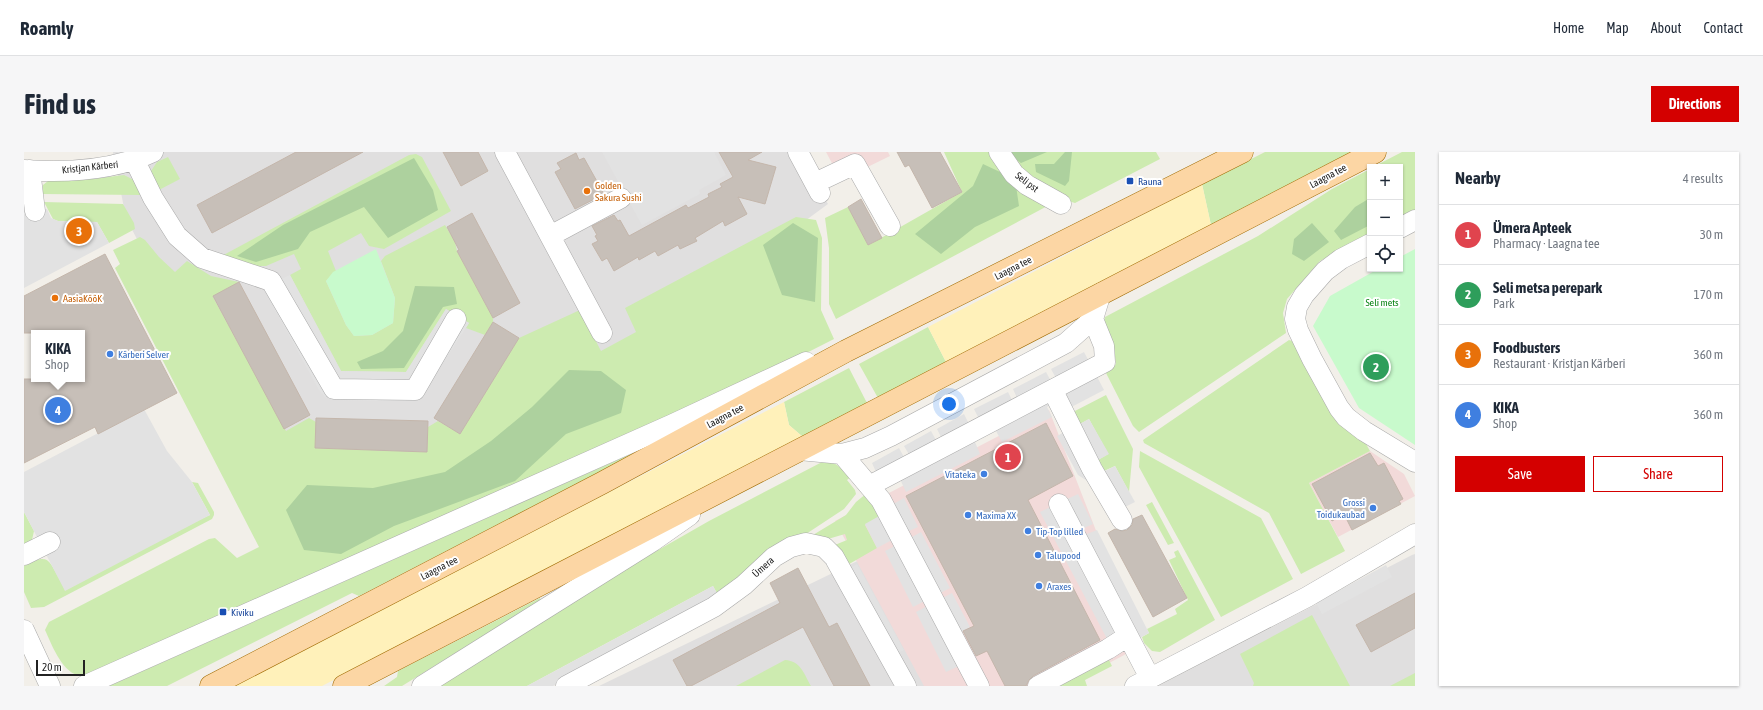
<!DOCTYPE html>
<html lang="en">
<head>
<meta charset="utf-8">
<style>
	body { margin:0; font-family:"Asap Condensed",sans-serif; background:#f6f6f7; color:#1f2937 }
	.controls { position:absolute; right:12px; top:12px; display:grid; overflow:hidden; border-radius:0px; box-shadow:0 1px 3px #0004 }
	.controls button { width:36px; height:36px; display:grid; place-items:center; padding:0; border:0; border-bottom:1px solid #e0e1e3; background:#fff; color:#1f2937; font:20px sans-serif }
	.scale { position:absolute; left:12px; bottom:10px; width:49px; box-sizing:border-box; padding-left:4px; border:2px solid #222; border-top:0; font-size:11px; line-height:14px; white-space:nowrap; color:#222; -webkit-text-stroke:3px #fff; paint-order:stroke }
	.you { position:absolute; left:925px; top:252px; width:14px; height:14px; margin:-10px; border:3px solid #fff; border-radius:50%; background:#1a73e8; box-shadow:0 0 0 6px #1a73e833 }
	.badge { display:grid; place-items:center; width:26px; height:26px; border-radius:50%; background:#d40000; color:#fff; font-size:13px; font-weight:700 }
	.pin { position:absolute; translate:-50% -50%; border:2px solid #fff; box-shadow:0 1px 4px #0006 }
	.popup { position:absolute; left:7px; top:178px; width:54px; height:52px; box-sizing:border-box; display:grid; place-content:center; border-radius:0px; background:#fff; filter:drop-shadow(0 1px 3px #0005); font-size:13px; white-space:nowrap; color:#747a83 }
	.popup b { font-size:15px; color:#1f2937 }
	.popup::after { content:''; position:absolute; left:50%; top:100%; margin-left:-8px; border:8px solid transparent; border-top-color:#fff }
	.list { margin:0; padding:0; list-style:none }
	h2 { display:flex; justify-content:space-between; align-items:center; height:52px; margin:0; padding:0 16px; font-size:17px }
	h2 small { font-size:13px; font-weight:400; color:#747a83 }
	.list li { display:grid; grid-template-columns:26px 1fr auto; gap:12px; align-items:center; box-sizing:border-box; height:60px; padding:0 16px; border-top:1px solid #e0e1e3 }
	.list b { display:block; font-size:15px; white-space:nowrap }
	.list p { margin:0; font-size:13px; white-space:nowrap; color:#747a83 }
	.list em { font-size:13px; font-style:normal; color:#747a83 }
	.actions { display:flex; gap:8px; padding:12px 16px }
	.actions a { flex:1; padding:9px 0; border:1px solid #d40000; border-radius:0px; text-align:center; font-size:14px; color:#d40000 }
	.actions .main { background:#d40000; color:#fff }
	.icon { flex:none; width:22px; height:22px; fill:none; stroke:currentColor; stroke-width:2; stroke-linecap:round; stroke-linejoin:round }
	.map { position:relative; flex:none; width:1391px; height:534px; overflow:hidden; border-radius:0px }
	header { display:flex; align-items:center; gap:24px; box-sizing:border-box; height:56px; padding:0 20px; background:#fff; border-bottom:1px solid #e0e1e3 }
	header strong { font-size:19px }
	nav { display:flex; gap:22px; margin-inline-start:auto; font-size:14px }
	.intro { display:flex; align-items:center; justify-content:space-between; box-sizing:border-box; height:96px; padding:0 24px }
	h1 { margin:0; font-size:28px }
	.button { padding:10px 18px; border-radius:0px; background:#d40000; color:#fff; font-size:14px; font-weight:700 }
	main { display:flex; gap:24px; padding:0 24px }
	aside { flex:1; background:#fff; border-radius:0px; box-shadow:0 1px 3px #0004 }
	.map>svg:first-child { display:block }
	.residential { fill:#e0dfdf }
	.commercial { fill:#f2dad9 }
	.grass { fill:#cdebb0 }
	.forest { fill:#add19e }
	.sand { fill:#fff1ba }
	.park { fill:#c8facc }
	.parking { fill:#e2e2e2 }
	.building { fill:#c7bfb8; stroke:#c4b6ab }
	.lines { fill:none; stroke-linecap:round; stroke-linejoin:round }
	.minor-casing { stroke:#a9a9a9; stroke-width:21 }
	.major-casing { stroke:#a06b00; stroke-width:23 }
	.minor { stroke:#fff; stroke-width:20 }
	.major { stroke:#fcd6a4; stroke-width:22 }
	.transit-dot { fill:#1a4fb4; stroke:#fff; stroke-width:1.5 }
	.food-dot { fill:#e8710a; stroke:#fff; stroke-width:1.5 }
	.shop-dot { fill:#3f7fe0; stroke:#fff; stroke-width:1.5 }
	.labels { text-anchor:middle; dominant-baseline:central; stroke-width:4; stroke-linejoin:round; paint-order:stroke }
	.street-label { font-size:10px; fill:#222; stroke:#fff }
	.transit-label { font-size:10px; fill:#164399; stroke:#fff; text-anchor:start }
	.food-label { font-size:10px; fill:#c56008; stroke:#fff; text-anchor:start }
	.park-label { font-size:10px; fill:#0c8416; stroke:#fff }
	.shop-label { font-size:10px; fill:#366cbe; stroke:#fff; text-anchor:start }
</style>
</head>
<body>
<header>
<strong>Roamly</strong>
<nav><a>Home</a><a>Map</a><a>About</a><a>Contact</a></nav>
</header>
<div class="intro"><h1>Find us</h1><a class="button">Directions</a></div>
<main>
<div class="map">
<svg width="1391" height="534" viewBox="0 0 1391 534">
	<rect width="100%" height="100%" fill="#f2efe9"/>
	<path class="residential" d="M 89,0 L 774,0 L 804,52 L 413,340 L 235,321 L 102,66 Z
		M 852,400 L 925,534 L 575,534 Z
		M 1391,402 L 1391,534 L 1134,534 L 1388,403 Z"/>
	<path class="commercial" d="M 802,0 L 864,0 L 866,4 L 817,28 Z
		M 1025,258 L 1117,494 L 1042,534 L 900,534 L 811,369 Z
		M 1346,299 L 1380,322 L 1391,344 L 1314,385 L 1285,331 Z"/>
	<path class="grass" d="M 920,0 L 967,0 L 1029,51 L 812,167 L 805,152 L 805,96 L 801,66 L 824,55 L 844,93 L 857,86 L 938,40 Z
		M 979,0 L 1132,0 L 1136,7 L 1051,51 L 1034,46 L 1004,31 Z
		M 1241,0 L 1327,0 L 1187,73 L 1178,32 Z
		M 1378,0 L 1391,0 L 1391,58 L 1376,66 L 1376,15 L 1349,15 Z
		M 392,2 L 398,5 L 427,59 L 360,97 L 345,94 L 337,81 L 304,99 L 312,119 L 302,129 L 322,173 L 330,184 L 348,183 L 369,171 L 371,146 L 357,109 L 361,104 L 421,73 L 431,90 L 433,99 L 469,166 L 469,170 L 461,183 L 442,176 L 445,171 L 422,157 L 382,220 L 317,219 L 266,123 L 277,117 L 270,102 L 242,114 L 232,114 L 194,106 L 385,3 Z
		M 144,5 L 156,27 L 133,39 L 127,19 L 133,10 Z
		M 1346,17 L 1346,82 L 1296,109 L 1263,147 L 1259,161 L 1262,181 L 1115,280 L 1109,274 L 1082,221 L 1092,212 L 1090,197 L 1079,175 L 1081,165 L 1234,84 L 1308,37 Z
		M 100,23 L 110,28 L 117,43 L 18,42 L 19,33 L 24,29 L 68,27 Z
		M 20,50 L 99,52 L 110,71 L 111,77 L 85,91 L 73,70 L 34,69 L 29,67 Z
		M 772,65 L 792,68 L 798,86 L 797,158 L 810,187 L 735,225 L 62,523 C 59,523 55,523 53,523 C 37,518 27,491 21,478 L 25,470 L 185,387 L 191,386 L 213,406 L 235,395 L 91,116 L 96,112 L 89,98 L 116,85 L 121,88 L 135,105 L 151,120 L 163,109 L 187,124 L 215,130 L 189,145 L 262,279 L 285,266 L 292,270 L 292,296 L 403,300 L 404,275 L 414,269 L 436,282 L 495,186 L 556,158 L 577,199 L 612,180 L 601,156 Z
		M 904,175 L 922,210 L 854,246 L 835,212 Z
		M 1265,188 L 1268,189 L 1310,265 L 1321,277 L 1342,292 L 1346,299 L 1285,331 L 1321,399 L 1277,422 L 1245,361 L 1120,291 L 1119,288 Z
		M 825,216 L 843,251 L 779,285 L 765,273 L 760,250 Z
		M 1082,243 L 1109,297 L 1105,340 L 1091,314 L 1080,319 L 1074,308 L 1084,302 L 1065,267 L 1056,272 L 1049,260 Z
		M 1116,299 L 1237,366 L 1269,427 L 1197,465 L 1115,315 Z
		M 609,301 L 610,302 L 335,444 L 328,441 L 143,534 L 85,534 Z
		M 800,309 L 810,311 L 828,324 L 823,328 L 831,338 L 832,342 L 820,357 L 779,384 L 695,445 L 689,434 L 503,534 L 411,534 L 615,409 L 685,369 Z
		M 168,330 L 174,331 L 175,333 L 190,360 L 190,363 L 188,367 L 20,455 L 7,456 L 0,440 L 0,414 C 24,401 24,406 36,428 L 186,363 Z
		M 843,341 L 858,363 L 841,373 L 853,396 L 820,415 L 806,395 L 823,388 L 821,382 L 797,389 L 784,386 L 822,363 L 832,350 Z
		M 1128,350 L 1150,391 L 1144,393 L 1122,353 Z
		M 0,360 L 10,379 L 8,388 L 0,393 Z
		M 1154,398 L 1191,468 L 1136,500 L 1128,499 L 1120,491 L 1118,485 L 1125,481 L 1123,477 L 1153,462 L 1151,457 L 1164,448 L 1145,408 L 1152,405 L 1150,400 Z
		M 516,446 L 517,448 L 378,534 L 360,534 L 373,525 L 374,519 Z
		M 1288,463 L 1326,534 L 1229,534 L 1230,531 L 1216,502 Z
		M 761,508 C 777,509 780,522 787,534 L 712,534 Z
		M 1085,508 L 1088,514 L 1061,528 L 1063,534 L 1035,534 Z
		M 1391,521 L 1391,534 L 1366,534 Z"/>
	<path class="forest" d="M 982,0 L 1023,0 L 997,11 Z
		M 1041,0 L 1048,0 L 1045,29 L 1041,34 L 1012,20 L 1011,12 L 1030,12 Z
		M 390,6 L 409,38 L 414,58 L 364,86 L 340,55 L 286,80 L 274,97 L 232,110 L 213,104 L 259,73 Z
		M 959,12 L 991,27 L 995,54 L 951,75 L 917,102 L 891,82 L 949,34 Z
		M 1346,46 L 1346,73 L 1317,88 L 1310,79 L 1331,55 Z
		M 769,71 L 794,86 L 791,150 L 758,143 L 739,93 Z
		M 1288,71 L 1305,90 L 1280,109 L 1268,102 L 1270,87 Z
		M 391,134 L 430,135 L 433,152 L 419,155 L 380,216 L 337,217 L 333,210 L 359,199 L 379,179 Z
		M 545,218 L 577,219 L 602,238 L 597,261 L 542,282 L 491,329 L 370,374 L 317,402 L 280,398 L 262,358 L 283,333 L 349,336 L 421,320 L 467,289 L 508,255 Z"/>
	<path class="sand" d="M 1178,32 L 1187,73 L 922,210 L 904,175 Z
		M 760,250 L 765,273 L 779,285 L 298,534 L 210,534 Z"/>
	<path class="park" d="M 352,97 L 371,146 L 369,171 L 348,183 L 330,184 L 322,173 L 302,129 L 309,120 Z
		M 1391,97 L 1391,293 L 1335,256 L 1289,174 L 1306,144 L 1354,117 L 1376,117 L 1376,105 Z"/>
	<path class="parking" d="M 578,0 L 690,0 L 702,23 L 675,38 L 676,42 L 618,73 Z
		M 23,57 L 27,66 L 34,69 L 73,70 L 85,91 L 0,136 L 0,58 Z
		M 266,123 L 317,219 L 382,220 L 422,157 L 445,171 L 397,245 L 390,249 L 309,248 L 301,245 L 295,238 L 239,136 Z
		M 1060,200 L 1080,238 L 1034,262 L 1029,252 L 1023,255 L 1028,265 L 978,290 L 972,279 L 951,290 L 956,302 L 882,340 L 875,325 L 853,322 L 848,311 L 875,296 L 881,307 L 886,304 L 880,294 L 907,279 L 913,290 L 918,287 L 913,277 L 940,262 L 946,274 L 956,269 L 950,257 L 984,240 L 989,250 L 994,248 L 989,237 L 1022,220 L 1028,231 L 1033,228 L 1027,217 Z
		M 120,257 L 143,299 L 168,330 L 186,363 L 41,439 L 0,360 L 0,320 Z
		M 1065,267 L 1085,302 L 1074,308 L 1081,319 L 1091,314 L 1111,350 L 1085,363 L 1068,332 L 1054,323 L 1033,284 Z
		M 1054,342 L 1069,372 L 1060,376 L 1059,379 L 1061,382 L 1063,382 L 1073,378 L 1125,481 L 1090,500 L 1016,360 Z
		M 880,346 L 894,375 L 885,379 L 885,382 L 888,385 L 897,380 L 926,436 L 889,455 L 861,399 L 869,395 L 869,390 L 866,389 L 853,396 L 841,372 L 857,363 L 857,359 Z
		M 833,412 L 880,498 L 869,504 L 822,418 Z
		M 1362,413 L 1368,425 L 1298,462 L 1292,451 Z
		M 689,434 L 695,445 L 529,534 L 503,534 Z
		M 928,441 L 946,475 L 936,481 L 950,507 L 922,520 L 892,460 Z"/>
	<path class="building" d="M 272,0 L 339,0 L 188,81 L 173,53 Z
		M 419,0 L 454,0 L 464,19 L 437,34 Z
		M 695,0 L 738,0 L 724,8 L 752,15 L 741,52 L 714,45 L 723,62 L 701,74 L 699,69 L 671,86 L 673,89 L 656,97 L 654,93 L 634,104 L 631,99 L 615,108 L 614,105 L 590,119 L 583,106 L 578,109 L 568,92 L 574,89 L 571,84 L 573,83 L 568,74 L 590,63 L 594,69 L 596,68 L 605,84 L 662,53 L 664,56 L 685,45 L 684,42 L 698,35 L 696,32 L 709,25 Z
		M 873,0 L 916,0 L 938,40 L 908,56 L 885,13 L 881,15 Z
		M 552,1 L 555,8 L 560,6 L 580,42 L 551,57 L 531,20 L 537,17 L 533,11 Z
		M 837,47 L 858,86 L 844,93 L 824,55 Z
		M 448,61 L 496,151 L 469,166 L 433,99 L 435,98 L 423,75 Z
		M 81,102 L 153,241 L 74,282 L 71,275 L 0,311 L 0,227 L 58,227 L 58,181 L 0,181 L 0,144 Z
		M 215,130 L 286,263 L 260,277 L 189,144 Z
		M 469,170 L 495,186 L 436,282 L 410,266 Z
		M 292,266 L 404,269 L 403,300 L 291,296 Z
		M 1022,271 L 1049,324 L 1004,348 L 1076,488 L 1009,524 L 1005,528 L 1002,534 L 981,534 L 963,499 L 952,504 L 939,479 L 950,474 L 882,344 Z
		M 1346,301 L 1354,314 L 1360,311 L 1379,347 L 1375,349 L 1377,352 L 1328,378 L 1320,362 L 1308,369 L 1288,332 Z
		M 1118,363 L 1163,446 L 1129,465 L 1084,381 L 1091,377 L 1098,379 L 1103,378 L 1108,373 L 1109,367 Z
		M 774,416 L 805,475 L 813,471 L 846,534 L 810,534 L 779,475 L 667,534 L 663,534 L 649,508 L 756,451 L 746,431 Z
		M 1391,441 L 1391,476 L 1347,500 L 1332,473 Z"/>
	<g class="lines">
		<defs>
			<path id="minor" d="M 481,0 L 578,181
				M 774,0 L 796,41
				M 975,0 L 990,22 L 1003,33 L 1037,52
				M 111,9 L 129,46 L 153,84 L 178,106 L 247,129 L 310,237 L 391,238 L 432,167
				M 0,18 C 43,21 89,19 129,0
				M 6,18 L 11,59
				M 791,31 L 831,12 L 866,74
				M 1376,76 L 1391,68
				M 526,84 L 597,46
				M 1346,92 L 1317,107 L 1301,119 L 1280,143 L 1273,155 L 1271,167 L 1274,178 L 1288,207 L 1315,256 L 1322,265 L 1340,279 L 1391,310
				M 1029,239 L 1068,317 L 1098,368
				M 775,298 L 818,302 L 841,296 L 867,284 L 1042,191 L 1069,167 L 1077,141
				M 818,302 L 857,348 L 955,534
				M 845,334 L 1081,210 L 1080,194 L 1069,167
				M 1035,352 L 1126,526
				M 0,403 L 26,390
				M 0,478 L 26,534
				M 60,534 L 649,272 L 782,210
				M 398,534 L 629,389 L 666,363
				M 542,534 L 690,455 L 720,433 L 750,405 L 767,395 L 782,391 L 800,395 L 810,405 L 882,534
				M 1014,534 L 1084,497 L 1104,484
				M 1111,534 L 1283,445 L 1391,382"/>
			<path id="major" d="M 187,534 L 578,331 L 822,199 L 1218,0
				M 320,534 L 1351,0"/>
		</defs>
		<use href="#minor" class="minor-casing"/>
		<use href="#major" class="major-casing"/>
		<use href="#minor" class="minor"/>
		<use href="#major" class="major"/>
	</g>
	<g class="transit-dot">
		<rect x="1102" y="25" width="8" height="8" rx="2"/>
		<rect x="195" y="456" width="8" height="8" rx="2"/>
	</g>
	<g class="food-dot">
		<circle cx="563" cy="39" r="4"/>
		<circle cx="31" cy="146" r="4"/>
	</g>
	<g class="shop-dot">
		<circle cx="86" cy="202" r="4"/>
		<circle cx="960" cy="322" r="4"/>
		<circle cx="1349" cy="356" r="4"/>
		<circle cx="944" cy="363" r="4"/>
		<circle cx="1004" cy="379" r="4"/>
		<circle cx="1014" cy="403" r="4"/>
		<circle cx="1015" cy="434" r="4"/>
	</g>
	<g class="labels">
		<g class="street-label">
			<text transform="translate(66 15) rotate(-6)">Kristjan Kärberi</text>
			<text transform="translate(1304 24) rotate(-28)">Laagna tee</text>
			<text transform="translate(1003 30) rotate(37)">Seli pst</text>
			<text transform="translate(989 116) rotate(-27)">Laagna tee</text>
			<text transform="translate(701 264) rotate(-28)">Laagna tee</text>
			<text transform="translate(739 415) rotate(-42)">Ümera</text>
			<text transform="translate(415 416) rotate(-27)">Laagna tee</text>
		</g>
		<g class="transit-label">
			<text x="1114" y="29">Rauna</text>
			<text x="207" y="460">Kiviku</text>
		</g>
		<g class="food-label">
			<text x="571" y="33">Golden<tspan x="571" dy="12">Sakura Sushi</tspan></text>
			<text x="39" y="146">AasiaKööK</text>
		</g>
		<g class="park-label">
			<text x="1358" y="150">Seli mets</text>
		</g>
		<g class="shop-label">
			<text x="94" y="202">Kärberi Selver</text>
			<text x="952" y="322" text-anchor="end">Vitateka</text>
			<text x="1341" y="350" text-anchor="end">Grossi<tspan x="1341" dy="12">Toidukaubad</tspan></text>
			<text x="952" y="363">Maxima XX</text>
			<text x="1012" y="379">Tip-Top lilled</text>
			<text x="1022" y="403">Talupood</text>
			<text x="1023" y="434">Araxes</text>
		</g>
	</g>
</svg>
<div class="controls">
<button>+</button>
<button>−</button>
<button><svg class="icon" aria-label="locate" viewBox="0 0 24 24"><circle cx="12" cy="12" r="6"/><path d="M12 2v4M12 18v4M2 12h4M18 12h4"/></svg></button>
</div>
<div class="scale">20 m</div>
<div class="you"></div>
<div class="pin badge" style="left:984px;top:305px;background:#e0444e">1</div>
<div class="pin badge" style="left:1352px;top:215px;background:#2e9e5b">2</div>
<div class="pin badge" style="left:55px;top:79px;background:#e8710a">3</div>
<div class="pin badge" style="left:34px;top:258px;background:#3f7fe0">4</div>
<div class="popup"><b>KIKA</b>Shop</div>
</div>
<aside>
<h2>Nearby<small>4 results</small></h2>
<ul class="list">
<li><span class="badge" style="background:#e0444e">1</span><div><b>Ümera Apteek</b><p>Pharmacy · Laagna tee</p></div><em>30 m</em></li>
<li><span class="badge" style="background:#2e9e5b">2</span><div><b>Seli metsa perepark</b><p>Park</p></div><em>170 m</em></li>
<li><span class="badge" style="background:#e8710a">3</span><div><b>Foodbusters</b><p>Restaurant · Kristjan Kärberi</p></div><em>360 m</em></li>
<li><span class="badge" style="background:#3f7fe0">4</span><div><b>KIKA</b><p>Shop</p></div><em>360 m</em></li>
</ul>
<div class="actions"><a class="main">Save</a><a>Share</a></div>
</aside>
</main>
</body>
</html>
